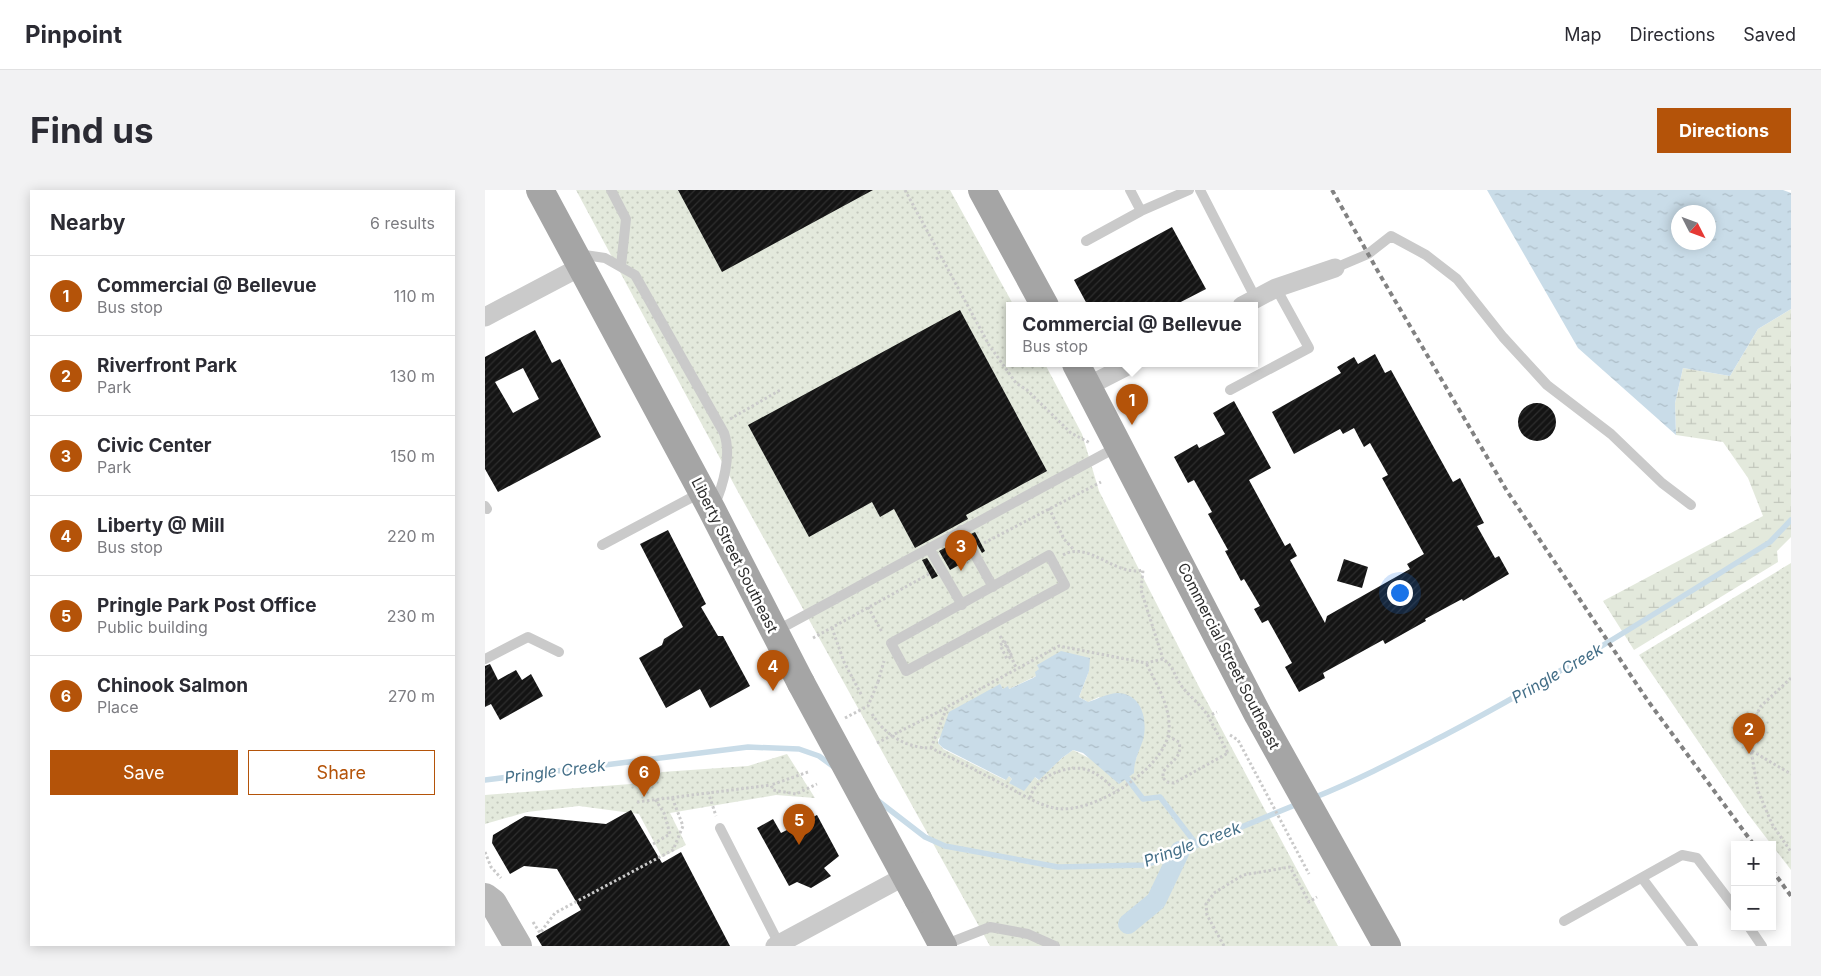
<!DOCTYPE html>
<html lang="en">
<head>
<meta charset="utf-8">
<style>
	body { margin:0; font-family:Inter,sans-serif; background:#f2f2f3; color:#2b2b33 }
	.controls { position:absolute; right:15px; bottom:15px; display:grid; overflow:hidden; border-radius:0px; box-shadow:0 2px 12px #0003 }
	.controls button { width:45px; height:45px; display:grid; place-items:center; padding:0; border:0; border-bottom:1px solid #e1e1e2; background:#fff; color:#2b2b33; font:25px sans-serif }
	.compass { position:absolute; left:1186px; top:15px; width:45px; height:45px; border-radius:50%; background:#fff; box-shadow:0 2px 12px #0003; rotate:132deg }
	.you { position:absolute; left:914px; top:402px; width:18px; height:18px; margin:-12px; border:4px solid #fff; border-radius:50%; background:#1a73e8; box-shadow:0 0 0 8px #1a73e833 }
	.badge { display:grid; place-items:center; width:32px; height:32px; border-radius:50%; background:#b45309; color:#fff; font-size:16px; font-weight:700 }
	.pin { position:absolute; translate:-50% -41px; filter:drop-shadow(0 1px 2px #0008) }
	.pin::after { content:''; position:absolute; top:26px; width:18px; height:15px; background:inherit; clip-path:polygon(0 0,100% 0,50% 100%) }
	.popup { position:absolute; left:521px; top:112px; width:252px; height:65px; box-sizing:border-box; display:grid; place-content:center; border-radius:0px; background:#fff; filter:drop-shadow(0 1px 4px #0005); font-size:16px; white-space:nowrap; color:#7c7c81 }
	.popup b { font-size:19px; color:#2b2b33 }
	.popup::after { content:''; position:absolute; left:50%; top:100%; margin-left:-10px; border:10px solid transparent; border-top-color:#fff }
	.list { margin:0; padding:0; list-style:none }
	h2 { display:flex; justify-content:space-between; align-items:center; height:65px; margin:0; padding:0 20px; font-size:21px }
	h2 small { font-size:16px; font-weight:400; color:#7c7c81 }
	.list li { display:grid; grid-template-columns:32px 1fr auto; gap:15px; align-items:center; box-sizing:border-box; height:80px; padding:0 20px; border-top:1px solid #e1e1e2 }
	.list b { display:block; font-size:19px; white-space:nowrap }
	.list p { margin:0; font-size:16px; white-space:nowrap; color:#7c7c81 }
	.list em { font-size:16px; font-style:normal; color:#7c7c81 }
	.actions { display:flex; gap:10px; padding:15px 20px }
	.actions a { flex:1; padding:11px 0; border:1px solid #b45309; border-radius:0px; text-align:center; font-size:18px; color:#b45309 }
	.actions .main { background:#b45309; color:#fff }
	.map { position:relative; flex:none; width:1306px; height:756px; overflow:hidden; border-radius:0px }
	header { display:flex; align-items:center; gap:30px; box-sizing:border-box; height:70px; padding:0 25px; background:#fff; border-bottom:1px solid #e1e1e2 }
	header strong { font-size:24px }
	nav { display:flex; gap:28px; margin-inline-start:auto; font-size:18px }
	.intro { display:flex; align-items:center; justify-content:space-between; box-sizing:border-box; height:120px; padding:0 30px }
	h1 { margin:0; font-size:35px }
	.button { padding:12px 22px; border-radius:0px; background:#b45309; color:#fff; font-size:18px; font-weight:700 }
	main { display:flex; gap:30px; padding:0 30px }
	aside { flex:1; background:#fff; border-radius:0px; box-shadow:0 2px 12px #0003 }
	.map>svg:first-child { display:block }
	.wetland { fill:url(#wetland-marsh) }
	.park { fill:url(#park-dots); fill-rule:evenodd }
	.water { fill:url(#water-ripples); fill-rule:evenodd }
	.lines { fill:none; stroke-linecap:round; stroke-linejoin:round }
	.stream { stroke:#c9dce8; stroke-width:5.5 }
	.canal { stroke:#c9dce8; stroke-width:20 }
	.building { fill:url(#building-hatch); fill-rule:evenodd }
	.path { stroke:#cacaca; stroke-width:3; stroke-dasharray:2.5 2.5; stroke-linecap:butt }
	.lane { stroke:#cacaca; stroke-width:10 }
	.street { stroke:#cacaca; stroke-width:19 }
	.secondary { stroke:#b7b7b7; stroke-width:28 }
	.primary { stroke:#a5a5a5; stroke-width:28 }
	.rail { stroke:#828282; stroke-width:4; stroke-dasharray:5 4; stroke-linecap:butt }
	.path-bridge { stroke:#cacaca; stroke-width:3; stroke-dasharray:2.5 2.5; stroke-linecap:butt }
	.primary-bridge { stroke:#a5a5a5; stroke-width:28 }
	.labels { text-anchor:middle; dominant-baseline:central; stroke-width:5; stroke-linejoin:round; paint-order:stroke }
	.street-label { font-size:15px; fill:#2d2d2d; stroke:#fff }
	.water-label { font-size:16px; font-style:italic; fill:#436e87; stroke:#fff }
</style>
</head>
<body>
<header>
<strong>Pinpoint</strong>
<nav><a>Map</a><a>Directions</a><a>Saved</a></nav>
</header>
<div class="intro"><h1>Find us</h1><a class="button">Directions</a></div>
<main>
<aside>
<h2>Nearby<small>6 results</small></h2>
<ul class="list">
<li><span class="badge">1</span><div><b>Commercial @ Bellevue</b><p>Bus stop</p></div><em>110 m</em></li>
<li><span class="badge">2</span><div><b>Riverfront Park</b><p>Park</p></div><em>130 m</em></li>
<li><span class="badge">3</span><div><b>Civic Center</b><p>Park</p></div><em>150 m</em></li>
<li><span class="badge">4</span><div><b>Liberty @ Mill</b><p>Bus stop</p></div><em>220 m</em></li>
<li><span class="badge">5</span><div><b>Pringle Park Post Office</b><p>Public building</p></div><em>230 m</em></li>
<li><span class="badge">6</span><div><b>Chinook Salmon</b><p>Place</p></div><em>270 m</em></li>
</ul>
<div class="actions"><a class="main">Save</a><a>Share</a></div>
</aside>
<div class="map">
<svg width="1306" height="756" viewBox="0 0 1306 756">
	<defs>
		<pattern id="wetland-marsh" width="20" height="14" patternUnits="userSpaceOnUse" patternTransform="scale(1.25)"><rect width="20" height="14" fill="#e3e9dc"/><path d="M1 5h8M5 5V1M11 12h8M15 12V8" fill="none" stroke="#c3c8bd"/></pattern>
		<pattern id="park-dots" width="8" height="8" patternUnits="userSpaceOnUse" patternTransform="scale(1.25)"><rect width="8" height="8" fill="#e3e9dc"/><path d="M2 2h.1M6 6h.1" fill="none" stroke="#c3c8bd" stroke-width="1.8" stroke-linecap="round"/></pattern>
		<pattern id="water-ripples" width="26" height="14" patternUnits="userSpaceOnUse" patternTransform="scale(1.25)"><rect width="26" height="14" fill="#c9dce8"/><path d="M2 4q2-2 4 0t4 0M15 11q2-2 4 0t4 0" fill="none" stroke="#adbdc7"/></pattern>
		<pattern id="building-hatch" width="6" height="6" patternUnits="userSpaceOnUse" patternTransform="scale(1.25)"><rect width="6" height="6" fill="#141414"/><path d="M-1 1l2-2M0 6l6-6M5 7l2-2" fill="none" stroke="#2e2e2e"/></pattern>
	</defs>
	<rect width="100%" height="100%" fill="#fff"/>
	<path class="wetland" d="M 1306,119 L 1306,347 L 1292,361 L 1293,372 L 1149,460 L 1118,411 L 1278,326 L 1263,288 L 1238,252 L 1191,245 L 1190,213 L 1198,178 L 1245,186 L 1273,139 Z"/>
	<path class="park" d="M 91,0 L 465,0 L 529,116 L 524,116 L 524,174 L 560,174 L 597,244 L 614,301 L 713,495 L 853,756 L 505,756 L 252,300 ZM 554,479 L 604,481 L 594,507 L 603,512 L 614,507 L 654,559 L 649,575 L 604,568 L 588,560 L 577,568 L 553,590 L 550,587 L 524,593 L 527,589 L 524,586 L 520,590 L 458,559 L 453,553 L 453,549 L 515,495 L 518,499 L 524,499 L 551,486 Z
		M 1306,373 L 1306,680 L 1263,624 L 1154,465 Z
		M 302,564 L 330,608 L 291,605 L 185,623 L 201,655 L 177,667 L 154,624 L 94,616 L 42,622 L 0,634 L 0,605 L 146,594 L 177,582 L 263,576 Z"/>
	<path class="water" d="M 1002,0 L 1298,0 L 1306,3 L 1306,119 L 1273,139 L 1245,186 L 1198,178 L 1190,213 L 1191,245 L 1093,158 ZM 1194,22 L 1224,22 L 1224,52 L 1194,52 Z
		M 576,461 L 605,468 L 604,481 L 594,507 L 603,512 C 613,509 621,504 632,503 C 657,503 663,530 658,550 C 654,562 649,570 649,583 L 634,594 L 598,563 L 588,560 L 577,568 L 554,590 L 550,587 L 539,601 L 524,593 L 527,589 L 524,586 L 521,590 L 458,558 L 453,553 L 464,522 L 515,494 L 518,499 L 523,496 L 524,499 L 548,488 L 551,486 L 550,482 L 554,479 L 552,475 Z"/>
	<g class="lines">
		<path class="stream" d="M 642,588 L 658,609 L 675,607 L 711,654
			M 0,590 L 263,557 L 314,559 L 334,566 L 349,577
			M 828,608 C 873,590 915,568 958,546 C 1071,487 1177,419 1285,352 L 1306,330
			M 392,610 L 440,647 L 460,656 L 573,677 L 659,675 L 676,670 L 815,613"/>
		<path class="canal" d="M 643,734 L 671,711 L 695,661"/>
	</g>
	<path class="building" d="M 193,0 L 388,0 L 237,82 Z
		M 687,37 L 721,99 L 688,116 L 603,116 L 589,90 Z
		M 475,120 L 562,281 L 481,325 L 483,329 L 430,358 L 409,319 L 395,327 L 387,312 L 324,347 L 263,235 Z
		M 50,140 L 67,173 L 75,169 L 116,247 L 13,302 L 0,279 L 0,167 ZM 38,178 L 54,209 L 28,223 L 10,192 Z
		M 890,164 L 900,183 L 906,180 L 968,292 L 975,288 L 999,333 L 992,336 L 1010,368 L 1014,366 L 1024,384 L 978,411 L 977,409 L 940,429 L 941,431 L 900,454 L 898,450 L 838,483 L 840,488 L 814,502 L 800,477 L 807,473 L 783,430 L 777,433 L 769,419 L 775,416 L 759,389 L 756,391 L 740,361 L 743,360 L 723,324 L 727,322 L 709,290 L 703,293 L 689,267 L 712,254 L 714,258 L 740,244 L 728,223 L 749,211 L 786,278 L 764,290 L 800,356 L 805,353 L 812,366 L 805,370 L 840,433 L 842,426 L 925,379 L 922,374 L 939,364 L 897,288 L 903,285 L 885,253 L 879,257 L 869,238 L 858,244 L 855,239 L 809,264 L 787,222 L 856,183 L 852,177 L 869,167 L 873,174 Z
		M1033 232a19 19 0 1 1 38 0a19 19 0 1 1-38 0Z
		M 183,340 L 221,414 L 216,417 L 233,446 L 238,446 L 265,496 L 225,518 L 215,499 L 181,518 L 154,468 L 177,455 L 179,449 L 198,437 L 155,354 Z
		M 490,342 L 500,361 L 497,363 L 486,344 Z
		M 474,350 L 485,369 L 465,380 L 454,361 Z
		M 442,368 L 453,386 L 447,389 L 437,370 Z
		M 859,369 L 883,377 L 877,398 L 852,391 Z
		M 5,474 L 13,490 L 31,480 L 37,490 L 46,484 L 58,506 L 15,530 L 6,514 L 0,517 L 0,476 Z
		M 146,620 L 177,673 L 196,662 L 245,756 L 57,756 L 51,746 L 96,720 L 72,679 L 39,676 L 25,684 L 7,653 L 8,645 L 40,626 L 121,634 Z
		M 332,625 L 354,666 L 339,678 L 346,686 L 326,698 L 312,692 L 304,696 L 272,638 L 288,629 L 296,643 Z"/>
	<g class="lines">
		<path class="path" d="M 420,0 L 504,155 L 531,193 L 542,200 L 586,243 L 605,253
			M 451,69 L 456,66
			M 245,229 L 297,199
			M 564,318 L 579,349 L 589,360
			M 499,353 L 616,292
			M 578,365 C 604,350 630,387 658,380 L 656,400 L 678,469
			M 383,417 L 397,442
			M 347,438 L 359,472 L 377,506
			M 515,446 L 527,466 L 522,469 L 515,455 L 520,452 C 525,461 527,471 532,479
			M 328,448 L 444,384
			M 1306,488 L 1276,516 L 1266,535 L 1264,549 L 1273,601 L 1287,634 L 1306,662
			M 393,492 L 399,471
			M 387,524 C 400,545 421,558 446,558 C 471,570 496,583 521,596 C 536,604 552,614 569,618 C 606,626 680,579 684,541 C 686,517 671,493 661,473
			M 745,545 L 753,550 L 824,684
			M 683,546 L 694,552 C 698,568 686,570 678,582 L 678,588 L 682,592 L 689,593 L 743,563 L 723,526
			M 392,553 L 461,518
			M 446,558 L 462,517 L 574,456 L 661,473 L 678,469 C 688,476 688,482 694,492 C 701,504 715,513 723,526 L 732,522
			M 1267,561 L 1306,584
			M 323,582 L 286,595 L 288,600 L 311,604 L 332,594
			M 223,602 L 231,626
			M 545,608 C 550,587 583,573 603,580 C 614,584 623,593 631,601
			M 152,612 L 286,595
			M 168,654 L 185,644 L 179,623 L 170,609
			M 0,662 L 6,677 L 16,688
			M 48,732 L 55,743 L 70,723 L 188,660 L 198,636 L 187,607
			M 739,756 L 722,725 L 721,714 L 729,703 L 758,685 L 805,677 L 824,712 L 832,707"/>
		<path class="lane" d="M 126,0 L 141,29 L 136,76
			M 645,0 L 656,21 L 704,0
			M 715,0 L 771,109
			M 601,51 L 656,21
			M 93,64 L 120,68 L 150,85 L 239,243 C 247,265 238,296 229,316
			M 850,78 L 883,64 L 906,46 L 941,65 L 972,89 L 1018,147 L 1062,195 L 1126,244 L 1177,293 L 1206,315
			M 745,200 L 824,158 L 791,98
			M 0,316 L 2,319
			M 476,340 L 508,397
			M 117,355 L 217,302
			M 444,358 L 477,415
			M 564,365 L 580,395 L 421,481 L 406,453 Z
			M 291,441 L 632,257
			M 0,469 L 43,447 L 74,462
			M 235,638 L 294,754
			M 1157,688 L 1208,756
			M 1079,731 L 1197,665 L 1212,668 L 1250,718
			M 1264,737 L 1277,756
			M 459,755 L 505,737 L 543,744 L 570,756"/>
		<path class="street" d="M 757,116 L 791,98 L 850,78
			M 0,127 L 97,76
			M 603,196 L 646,174
			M 290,756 L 420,686"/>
		<path class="secondary" d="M 0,707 L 8,713 L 33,756"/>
		<path class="primary" d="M 55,0 L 227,320 L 316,493
			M 497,0 L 560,116
			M 591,174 L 773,525 L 902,756
			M 433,709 L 458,756"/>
		<path class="rail" d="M 847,0 L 895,85 L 1022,301 L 1163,511 L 1269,655
			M 1287,680 L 1306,706"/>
		<path class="path-bridge" d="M 360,528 L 383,516 L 393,492"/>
		<path class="primary-bridge" d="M 316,493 L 433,709"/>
	</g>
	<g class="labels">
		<g class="street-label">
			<text transform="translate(250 365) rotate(63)">Liberty Street Southeast</text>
			<text transform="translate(744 466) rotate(63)">Commercial Street Southeast</text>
		</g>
		<g class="water-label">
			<text transform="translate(1072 483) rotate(-30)">Pringle Creek</text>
			<text transform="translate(70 581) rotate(-7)">Pringle Creek</text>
			<text transform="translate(707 654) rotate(-20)">Pringle Creek</text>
		</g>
	</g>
</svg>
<div class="controls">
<button>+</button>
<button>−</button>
</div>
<svg class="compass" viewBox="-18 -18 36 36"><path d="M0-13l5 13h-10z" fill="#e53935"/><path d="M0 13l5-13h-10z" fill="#7c7c81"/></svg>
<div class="you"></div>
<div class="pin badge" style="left:647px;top:235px">1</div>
<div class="popup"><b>Commercial @ Bellevue</b>Bus stop</div>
<div class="pin badge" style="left:1264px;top:564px">2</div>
<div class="pin badge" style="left:476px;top:381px">3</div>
<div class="pin badge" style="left:288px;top:501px">4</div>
<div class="pin badge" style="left:314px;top:655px">5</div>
<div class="pin badge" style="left:159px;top:607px">6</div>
</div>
</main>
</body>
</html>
